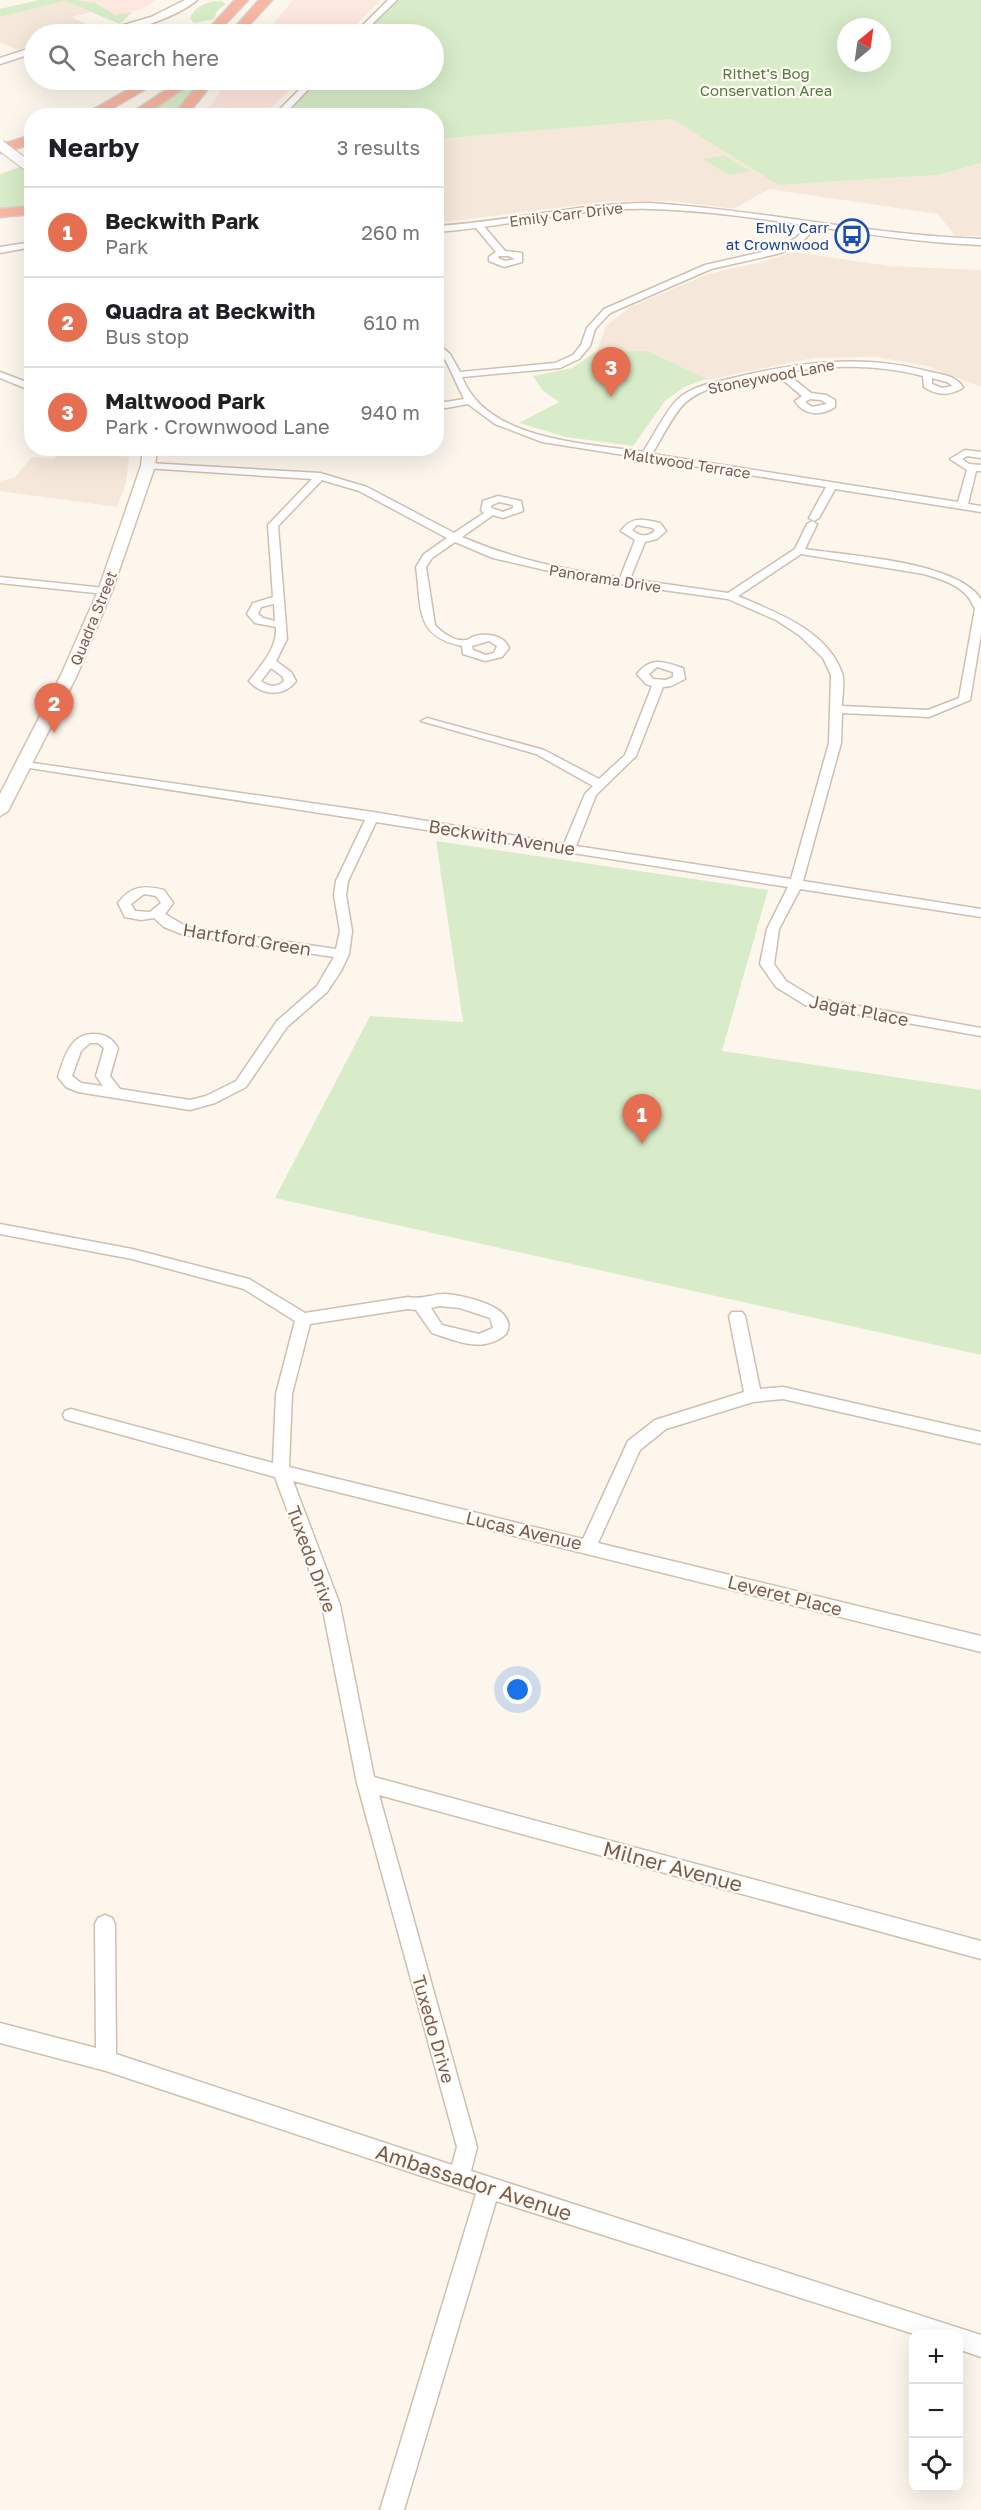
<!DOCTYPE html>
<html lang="en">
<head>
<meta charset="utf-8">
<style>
	body { margin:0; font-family:"Golos Text",sans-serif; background:#f6f6f6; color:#202124 }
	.controls { position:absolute; right:18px; bottom:18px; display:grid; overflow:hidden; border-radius:12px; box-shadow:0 6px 24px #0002 }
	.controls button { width:54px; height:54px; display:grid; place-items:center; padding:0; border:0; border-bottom:2px solid #e0e0e0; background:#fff; color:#202124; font:30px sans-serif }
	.compass { position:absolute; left:837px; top:18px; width:54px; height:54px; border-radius:50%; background:#fff; box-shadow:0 6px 24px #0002; rotate:29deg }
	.you { position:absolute; left:518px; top:1690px; width:21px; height:21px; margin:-15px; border:4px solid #fff; border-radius:50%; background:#1a73e8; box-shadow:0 0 0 9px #1a73e833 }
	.badge { display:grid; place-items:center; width:39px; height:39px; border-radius:50%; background:#e76f51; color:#fff; font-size:20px; font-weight:700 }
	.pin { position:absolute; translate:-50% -50px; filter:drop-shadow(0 2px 3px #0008) }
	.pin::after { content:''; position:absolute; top:32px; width:21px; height:18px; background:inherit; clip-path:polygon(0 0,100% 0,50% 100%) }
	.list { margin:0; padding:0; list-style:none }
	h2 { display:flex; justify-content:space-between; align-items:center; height:78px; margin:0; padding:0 24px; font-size:26px }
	h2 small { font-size:20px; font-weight:400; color:#757577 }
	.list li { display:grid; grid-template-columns:39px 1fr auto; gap:18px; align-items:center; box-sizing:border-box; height:90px; padding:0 24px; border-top:2px solid #e0e0e0 }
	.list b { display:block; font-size:22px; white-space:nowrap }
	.list p { margin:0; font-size:20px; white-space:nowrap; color:#757577 }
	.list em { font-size:20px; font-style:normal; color:#757577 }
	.icon { flex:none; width:33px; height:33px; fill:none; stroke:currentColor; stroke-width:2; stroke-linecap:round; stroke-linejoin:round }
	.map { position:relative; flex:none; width:981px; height:2510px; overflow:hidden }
	.search { position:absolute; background:#fff; box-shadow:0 6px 24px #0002; left:24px; top:24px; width:420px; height:66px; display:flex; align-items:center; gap:15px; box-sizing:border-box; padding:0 21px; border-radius:33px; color:#757577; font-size:22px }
	.panel { position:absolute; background:#fff; box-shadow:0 6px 24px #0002; left:24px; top:108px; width:420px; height:348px; border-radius:24px }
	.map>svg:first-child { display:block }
	.residential { fill:#f5e8da }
	.commercial { fill:#fde8e0 }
	.green { fill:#d8ecc9; fill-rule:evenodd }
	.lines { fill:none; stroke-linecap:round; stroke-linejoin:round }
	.minor-casing { stroke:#d1beb0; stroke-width:3 }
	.tertiary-casing { stroke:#d1beb0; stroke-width:3 }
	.secondary-casing { stroke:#d6c0b0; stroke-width:3 }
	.motorway-casing { stroke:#dad1cd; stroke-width:3 }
	.minor { fill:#fff; fill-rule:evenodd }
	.tertiary { fill:#fff; fill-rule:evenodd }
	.secondary { fill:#fff; fill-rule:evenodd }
	.motorway { fill:#f7b7a3; fill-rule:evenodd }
	.secondary-bridge-casing { stroke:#d6c0b0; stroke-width:12; stroke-linecap:butt }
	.secondary-bridge { stroke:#fff; stroke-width:10 }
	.labels { text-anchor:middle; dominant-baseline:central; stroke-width:4.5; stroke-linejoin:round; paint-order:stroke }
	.far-park-label { font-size:15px; fill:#537a41; stroke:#fffaf3 }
	.far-street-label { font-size:15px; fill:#7a5c4d; stroke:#fffaf3 }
	.far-transit-label { font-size:15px; fill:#164399; stroke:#fffaf3; text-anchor:end }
	.street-label { font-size:18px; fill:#7a5c4d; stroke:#fffaf3 }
	.near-street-label { font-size:21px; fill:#7a5c4d; stroke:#fffaf3 }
</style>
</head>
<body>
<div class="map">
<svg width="981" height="2510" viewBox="0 0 981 2510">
	<rect width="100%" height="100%" fill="#fdf6ec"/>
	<path class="residential" d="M 65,1 L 91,12 L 71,17 L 98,29 L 77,34 L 34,34 L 34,45 L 18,50 L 0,42 L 0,17 Z
		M 672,119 L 778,185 L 938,175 L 981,163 L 981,236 L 955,236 L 938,214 L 769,189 L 734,209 L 673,201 L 609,201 L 437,223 L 437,139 Z
		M 794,252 L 889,266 L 981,270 L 981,387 L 927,366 L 876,357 L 813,358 L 706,380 L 649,351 L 597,351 L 606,326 L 630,307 L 708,274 L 761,262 Z
		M 69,449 L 129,457 L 126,483 L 117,507 L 0,491 L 0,481 L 14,478 L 32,457 L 53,459 Z"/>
	<path class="commercial" d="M 76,0 L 156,0 L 142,9 L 118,15 L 111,14 L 100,5 Z
		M 293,0 L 381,0 L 346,34 L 265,34 Z
		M 228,80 L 300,80 L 264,115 L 199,115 L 212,104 Z"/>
	<path class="green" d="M 39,0 L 76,0 L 96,3 L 115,15 L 132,12 L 120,24 L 65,1 L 0,17 L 0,9 Z
		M 397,0 L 981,0 L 981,163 L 938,175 L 778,185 L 672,119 L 437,139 L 436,116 L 299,116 L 288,113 L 318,80 L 434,80 L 434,34 L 363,34 ZM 846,27 L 882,27 L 882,63 L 846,63 Z
		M 221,1 L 226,4 L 217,11 L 214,19 L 194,23 L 190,18 C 196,5 208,1 221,1 Z
		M 198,80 L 203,80 L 173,115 L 143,116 Z
		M 724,155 L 750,171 L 729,175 L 703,159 Z
		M 31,163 L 31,175 L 28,177 L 31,182 L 31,208 L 0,211 L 0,174 Z
		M 597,351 L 648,351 L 706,379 L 684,387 L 665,401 L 633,446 L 566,437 L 519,423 L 559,402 L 542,390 L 533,376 L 572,368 Z
		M 436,841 L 768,890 L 722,1051 L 981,1090 L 981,1355 L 275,1198 L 370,1016 L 463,1022 Z"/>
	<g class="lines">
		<defs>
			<path id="minor" d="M 476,224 L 482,224 L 505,251 L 522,253 L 522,262 L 504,267 L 489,261 L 489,257 L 496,252 L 476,228 ZM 499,256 L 508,256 L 515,259 L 505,261 L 498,258 Z
				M 809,225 L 816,227 L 802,242 L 781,253 L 711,269 L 610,313 L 595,329 L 590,346 L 579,359 L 560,368 L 462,377 C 487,441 585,443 643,452 C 653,437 666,410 678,399 C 692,386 715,382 733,378 C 799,362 861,354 927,371 C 941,375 954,374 963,387 L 961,389 C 948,396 936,395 924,387 L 923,376 C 876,364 832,365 785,372 L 811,393 L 826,395 L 835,400 L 835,407 C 822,416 804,416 795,401 L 802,396 L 776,374 C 748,380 708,383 686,402 C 674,412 661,440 652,454 L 958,502 L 967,470 L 950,459 L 965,450 L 981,452 L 981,458 L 967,456 L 962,459 L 969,464 L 981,465 L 981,471 L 976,471 L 968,504 L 981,506 L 981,512 L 835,489 L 819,518 L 814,521 L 809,518 L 826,487 L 542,442 L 495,424 L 468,404 L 446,408 L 436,406 L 436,400 L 446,402 L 464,399 L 446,361 L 436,350 L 436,342 L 450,354 L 460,372 L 555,363 L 573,355 L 581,345 L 587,328 L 604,309 L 705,265 L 775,249 L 796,238 ZM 932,378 L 947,382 L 953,386 L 942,388 L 932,384 ZM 810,399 L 821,400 L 827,404 L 812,407 L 805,402 Z
				M 32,242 L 32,247 L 0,253 L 0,247 Z
				M 0,372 L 32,384 L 32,391 L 0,378 Z
				M 148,463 L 320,473 L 367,487 L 454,533 L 484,513 L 481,510 L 483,501 L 498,496 L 521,501 L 523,511 L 503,518 L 493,515 L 462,537 C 513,559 565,570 620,578 L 635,540 L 621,531 C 631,516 643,519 660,523 L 666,531 L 657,539 L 645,542 L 630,579 L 728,593 L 795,549 L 807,524 L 812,521 L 817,524 L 805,549 C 849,556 956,561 981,599 L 981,634 L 970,700 L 929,717 L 842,713 L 841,743 L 803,881 L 981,909 L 981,917 L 800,889 L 779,929 L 774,964 L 786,981 L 814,998 L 981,1028 L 981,1036 L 805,1005 L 776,987 L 760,964 L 767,929 L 788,887 L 376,822 L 348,881 L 346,895 L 352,931 L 349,954 L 341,971 L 327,992 L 287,1027 L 246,1087 L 215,1103 L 190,1110 L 78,1092 L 66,1087 L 58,1077 C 64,1058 70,1033 95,1034 C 106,1034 112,1039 118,1048 L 110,1076 L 120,1089 L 190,1100 L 206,1096 L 236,1081 L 277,1021 L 317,986 L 334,957 L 184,935 L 164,927 L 154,918 L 141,920 L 125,917 L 118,903 C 131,886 144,885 164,890 L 173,903 L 165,914 L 187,927 L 336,949 L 340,931 L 334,895 L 336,881 L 365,820 L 23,767 L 17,763 L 19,761 L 373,812 L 564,844 L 585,794 L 593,786 L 536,754 L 421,721 L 427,718 L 544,750 L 599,779 L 625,755 L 652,686 L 646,684 L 637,674 C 651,656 664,662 683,668 L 685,679 L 671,686 L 663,687 L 636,756 L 596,795 L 576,846 L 791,879 L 829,743 L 831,675 L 823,658 L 799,635 L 776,620 L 728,599 L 584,579 L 493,558 L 455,542 L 432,558 L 426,567 L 435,625 C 442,633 455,642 466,640 C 469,640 471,637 475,636 C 487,633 504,635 509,648 L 502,657 L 485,661 L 463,654 L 462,646 C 414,636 422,608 416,567 L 424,554 L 447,538 L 359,491 L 322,480 L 278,526 L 287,639 L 276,661 L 291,672 L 296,681 C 284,697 262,696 249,681 C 262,664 277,649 276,627 L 255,623 L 247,614 L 253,603 L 273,597 L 268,525 L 312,479 L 145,468 L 145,464 ZM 499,502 L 513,505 L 513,508 L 503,512 L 491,508 L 492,505 ZM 637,525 L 653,528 L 655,531 C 647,537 640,537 632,530 ZM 801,554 L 924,574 C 946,581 966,586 975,609 L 959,698 L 928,710 L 842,706 C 842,696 845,682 842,673 C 827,630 775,612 738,596 ZM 274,604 L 275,621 L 263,618 L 258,614 L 261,607 ZM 489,641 L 497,646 L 494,653 L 486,655 L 473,650 L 472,646 ZM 657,667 L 673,672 L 673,677 L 666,680 L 653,679 L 649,674 ZM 271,668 L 282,676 L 284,681 C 277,688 269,687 261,681 ZM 144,894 L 156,896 L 161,903 L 150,912 L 135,911 L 131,904 ZM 90,1043 L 98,1043 L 104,1048 L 96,1076 L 103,1086 L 81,1083 L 72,1076 L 81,1051 Z
				M 0,577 L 105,588 L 110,591 L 105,594 L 0,583 Z
				M 0,1224 L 132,1249 L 249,1279 L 305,1313 L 408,1297 C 422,1300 431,1294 445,1294 C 462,1295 521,1307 506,1334 C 483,1354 457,1341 432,1333 L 416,1310 L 408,1309 L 310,1324 L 292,1394 L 289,1467 L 583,1539 L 628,1441 L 655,1420 L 744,1392 L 729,1316 L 732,1312 L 742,1312 L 745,1316 L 760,1389 L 783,1387 L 981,1432 L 981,1444 L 783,1399 L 753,1402 L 666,1429 L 640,1450 L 598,1543 L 981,1636 L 981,1652 L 293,1481 L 340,1605 L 374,1777 L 981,1941 L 981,1959 L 379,1795 L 477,2147 L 471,2171 L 981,2335 L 981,2357 L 958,2349 L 958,2334 L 914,2334 L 496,2201 L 404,2510 L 380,2510 L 476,2194 L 106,2071 L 0,2043 L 0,2023 L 96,2048 L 95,1924 L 98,1918 L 105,1915 L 112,1918 L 115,1924 L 116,2054 L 452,2165 L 457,2147 L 357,1783 L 322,1605 L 275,1477 L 71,1421 L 65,1419 L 63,1415 L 65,1411 L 71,1409 L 273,1463 L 276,1394 L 295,1321 L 244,1289 L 132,1259 L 0,1234 ZM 440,1306 L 460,1308 L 490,1318 L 493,1328 L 479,1334 L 442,1325 L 431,1308 Z"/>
			<path id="tertiary" d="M 388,0 L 397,0 L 362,34 L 354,34 Z
				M 309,80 L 317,80 L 283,116 L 273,116 Z
				M 650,203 C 761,210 870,235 981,239 L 981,245 C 870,241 761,212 650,209 C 578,207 508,227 436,232 L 436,226 C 508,222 578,203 650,203 Z"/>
			<path id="secondary" d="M 185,0 L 197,0 C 176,18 120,37 93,34 L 151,17 Z
				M 34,47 L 34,53 L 0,64 L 0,58 Z
				M 143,448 L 157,448 L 155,466 L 112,591 L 77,675 L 8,811 L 0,816 L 0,794 L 61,675 L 98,591 L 141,466 Z"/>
			<path id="motorway" d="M 235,0 L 248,0 L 216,34 L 204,34 Z
				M 259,0 L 272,0 L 241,34 L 229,34 Z
				M 145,80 L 161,80 L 99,116 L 82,116 Z
				M 181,80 L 196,80 L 143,116 L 127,116 Z
				M 202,80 L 215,80 L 186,116 L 173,116 Z
				M 32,135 L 32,144 L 0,153 L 0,145 Z
				M 32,206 L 32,214 L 0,217 L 0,209 Z"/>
		</defs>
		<use href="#minor" class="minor-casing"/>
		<use href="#tertiary" class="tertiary-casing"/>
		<use href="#secondary" class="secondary-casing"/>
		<use href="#motorway" class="motorway-casing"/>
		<use href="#minor" class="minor"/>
		<use href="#tertiary" class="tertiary"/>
		<use href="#secondary" class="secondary"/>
		<use href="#motorway" class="motorway"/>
		<defs>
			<path id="secondary-bridge" d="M 0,145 L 32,169"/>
		</defs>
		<use href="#secondary-bridge" class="secondary-bridge-casing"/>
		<use href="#secondary-bridge" class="secondary-bridge"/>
	</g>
	<defs>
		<symbol id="bus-ring" viewBox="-11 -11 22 22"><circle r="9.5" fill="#fffaf3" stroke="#1a4fb4" stroke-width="1.5"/><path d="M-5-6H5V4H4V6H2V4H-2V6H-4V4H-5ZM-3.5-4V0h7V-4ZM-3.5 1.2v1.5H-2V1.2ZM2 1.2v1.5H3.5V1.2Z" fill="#1a4fb4"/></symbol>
	</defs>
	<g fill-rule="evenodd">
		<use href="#bus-ring" x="833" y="217" width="38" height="38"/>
	</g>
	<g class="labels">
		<g class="far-park-label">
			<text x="766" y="73">Rithet's Bog<tspan x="766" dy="17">Conservation Area</tspan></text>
		</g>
		<g class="far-street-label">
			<text transform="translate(566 214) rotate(-7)">Emily Carr Drive</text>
			<text transform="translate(771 376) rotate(-11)">Stoneywood Lane</text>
			<text transform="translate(687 463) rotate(9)">Maltwood Terrace</text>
			<text transform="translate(605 578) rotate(9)">Panorama Drive</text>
			<text transform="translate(93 618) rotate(-68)">Quadra Street</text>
		</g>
		<g class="far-transit-label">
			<text x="829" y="227">Emily Carr<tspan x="829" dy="17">at Crownwood</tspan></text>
		</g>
		<g class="street-label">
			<text transform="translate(502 837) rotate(9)">Beckwith Avenue</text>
			<text transform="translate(247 939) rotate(9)">Hartford Green</text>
			<text transform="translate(859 1010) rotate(11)">Jagat Place</text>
			<text transform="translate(524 1530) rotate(13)">Lucas Avenue</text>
			<text transform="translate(312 1559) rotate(70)">Tuxedo Drive</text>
			<text transform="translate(785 1595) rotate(14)">Leveret Place</text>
			<text transform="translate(434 2029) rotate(74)">Tuxedo Drive</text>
		</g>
		<g class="near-street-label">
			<text transform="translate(673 1866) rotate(15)">Milner Avenue</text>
			<text transform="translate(474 2182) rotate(18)">Ambassador Avenue</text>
		</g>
	</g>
</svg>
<div class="controls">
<button>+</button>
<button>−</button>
<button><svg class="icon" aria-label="locate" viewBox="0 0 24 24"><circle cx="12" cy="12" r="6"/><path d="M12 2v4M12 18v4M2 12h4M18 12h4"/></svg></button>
</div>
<svg class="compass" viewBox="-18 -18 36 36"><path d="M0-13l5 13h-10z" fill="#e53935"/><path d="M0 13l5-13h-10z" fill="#757577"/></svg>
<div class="you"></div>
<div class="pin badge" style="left:642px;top:1144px">1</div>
<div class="pin badge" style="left:54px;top:733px">2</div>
<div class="pin badge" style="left:611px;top:397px">3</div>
<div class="search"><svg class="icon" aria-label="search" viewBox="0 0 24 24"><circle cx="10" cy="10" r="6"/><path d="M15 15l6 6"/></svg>Search here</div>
<section class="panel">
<h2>Nearby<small>3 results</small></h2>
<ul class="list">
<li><span class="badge">1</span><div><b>Beckwith Park</b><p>Park</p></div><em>260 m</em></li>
<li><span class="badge">2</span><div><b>Quadra at Beckwith</b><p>Bus stop</p></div><em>610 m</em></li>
<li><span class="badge">3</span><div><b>Maltwood Park</b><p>Park · Crownwood Lane</p></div><em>940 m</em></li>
</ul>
</section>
</div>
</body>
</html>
